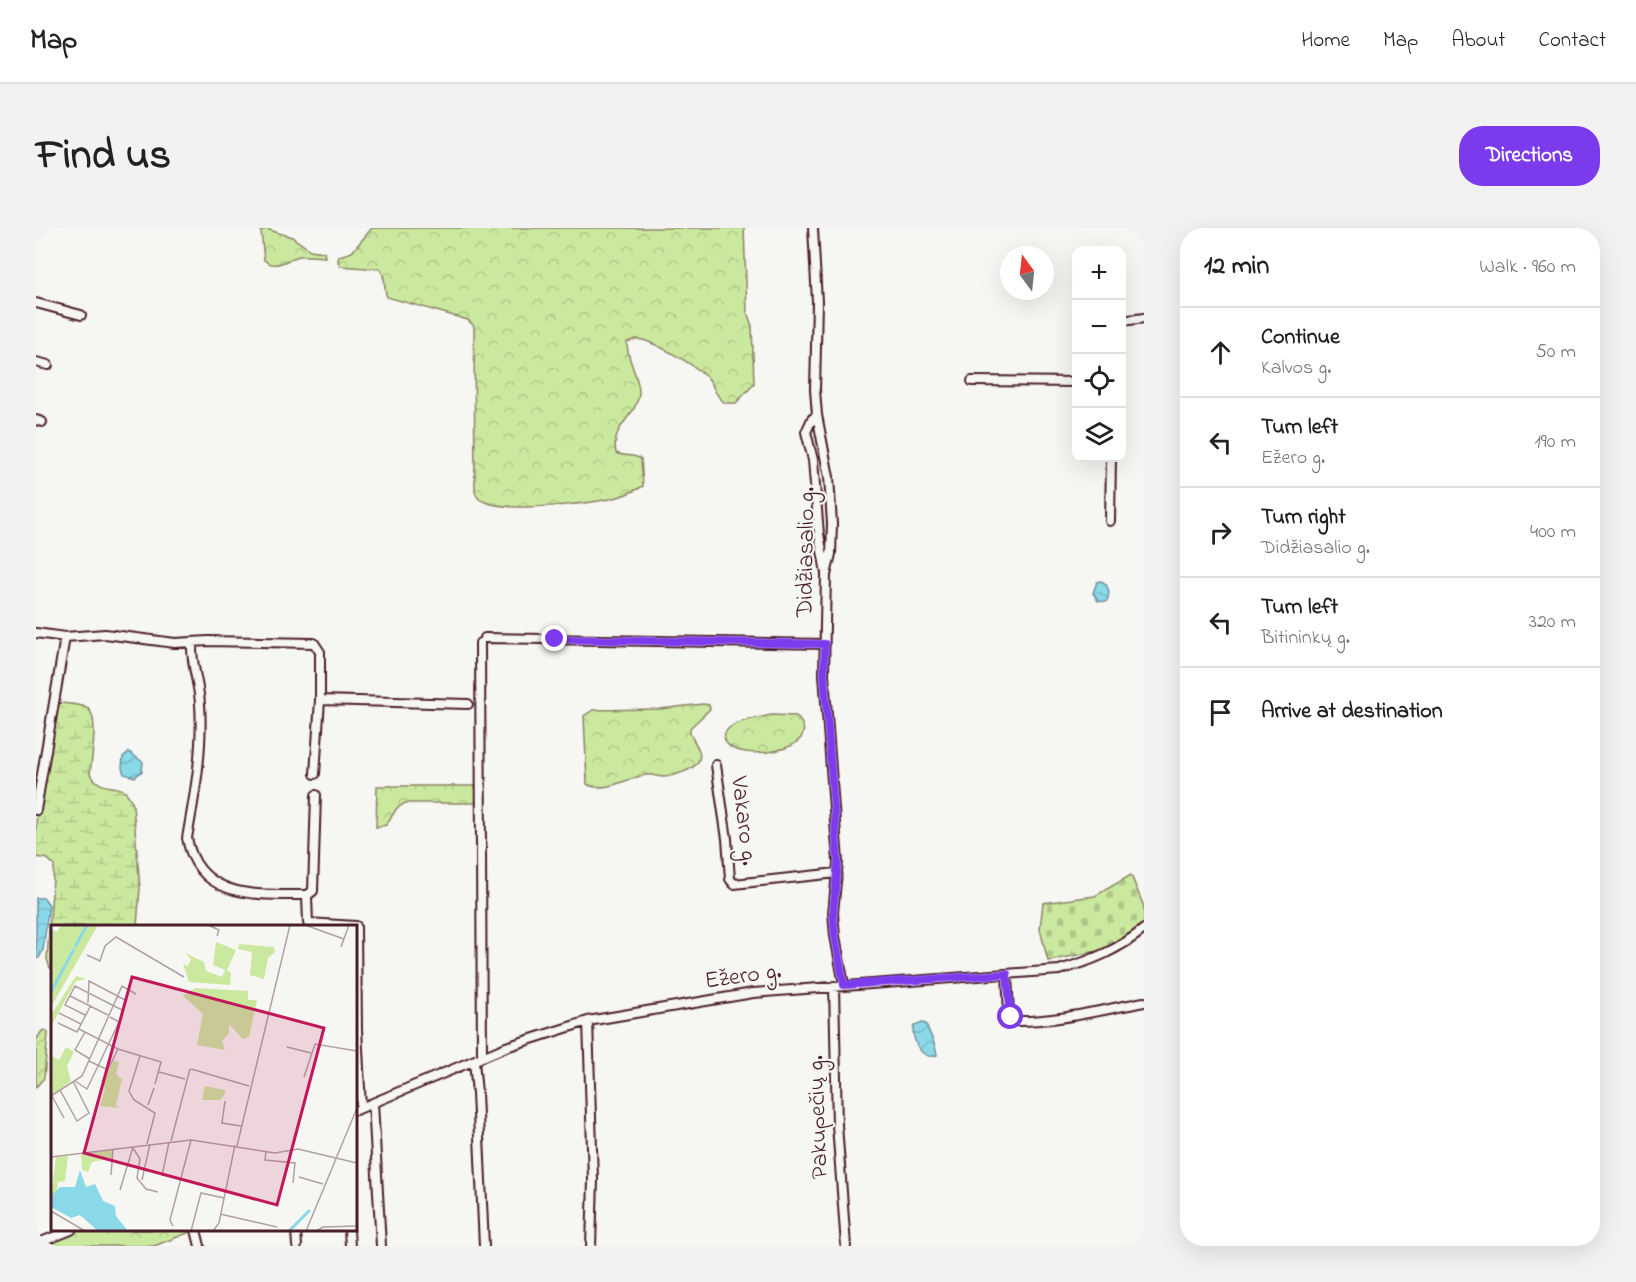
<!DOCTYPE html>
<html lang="en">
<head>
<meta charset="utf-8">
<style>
	body { margin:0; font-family:"Indie Flower",sans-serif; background:#f2f2f2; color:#202124 }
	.controls { position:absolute; right:18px; top:18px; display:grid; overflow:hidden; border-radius:12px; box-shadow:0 6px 24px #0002 }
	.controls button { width:54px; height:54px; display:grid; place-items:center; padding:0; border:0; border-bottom:2px solid #e0e0e0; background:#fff; color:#202124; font:30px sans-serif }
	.compass { position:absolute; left:964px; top:18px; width:54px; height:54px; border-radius:50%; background:#fff; box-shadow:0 6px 24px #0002; rotate:345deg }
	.stop { position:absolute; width:18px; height:18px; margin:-14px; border:4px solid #7c3aed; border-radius:50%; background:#fff }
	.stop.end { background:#7c3aed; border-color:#fff; box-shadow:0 2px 6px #0008 }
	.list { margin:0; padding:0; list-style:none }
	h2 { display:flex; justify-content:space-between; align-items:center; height:78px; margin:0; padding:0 24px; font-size:26px }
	h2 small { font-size:20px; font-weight:400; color:#757577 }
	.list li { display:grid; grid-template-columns:39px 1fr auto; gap:18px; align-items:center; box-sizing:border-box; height:90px; padding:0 24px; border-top:2px solid #e0e0e0 }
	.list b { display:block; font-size:22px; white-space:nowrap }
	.list p { margin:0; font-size:20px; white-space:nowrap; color:#757577 }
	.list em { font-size:20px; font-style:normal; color:#757577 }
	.icon { flex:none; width:33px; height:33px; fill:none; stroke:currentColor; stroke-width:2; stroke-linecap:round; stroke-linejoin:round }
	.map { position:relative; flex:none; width:1108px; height:1018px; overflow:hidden; border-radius:24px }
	header { display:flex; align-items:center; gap:36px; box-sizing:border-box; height:84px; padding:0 30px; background:#fff; border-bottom:2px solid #e0e0e0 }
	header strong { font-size:28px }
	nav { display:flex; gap:33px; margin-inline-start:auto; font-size:21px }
	.intro { display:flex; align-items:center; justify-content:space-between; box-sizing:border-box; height:144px; padding:0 36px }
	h1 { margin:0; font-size:42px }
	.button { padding:15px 27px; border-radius:24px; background:#7c3aed; color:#fff; font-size:21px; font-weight:700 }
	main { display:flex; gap:36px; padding:0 36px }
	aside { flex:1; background:#fff; border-radius:24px; box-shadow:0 6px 24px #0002 }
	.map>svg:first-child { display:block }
	.forest { fill:url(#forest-crowns); stroke:#8a8465; stroke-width:1.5 }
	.wetland { fill:url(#wetland-marsh); stroke:#8a8465; stroke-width:1.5 }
	.cemetery { fill:url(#cemetery-stones); stroke:#8a8465; stroke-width:1.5 }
	.water { fill:url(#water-waves); stroke:#708f9c; stroke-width:1.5 }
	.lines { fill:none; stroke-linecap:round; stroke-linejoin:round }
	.minor-casing { stroke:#4a1f2b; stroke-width:12 }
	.minor { stroke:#f6f6f2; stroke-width:8 }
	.route { stroke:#7c3aed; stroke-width:8 }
	.labels { text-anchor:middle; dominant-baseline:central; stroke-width:4.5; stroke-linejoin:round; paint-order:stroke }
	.street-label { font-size:24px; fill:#4a1f2b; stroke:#f6f6f2 }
	.inset-river { fill:none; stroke:#8ad9e8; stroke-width:3 }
	.inset-road { fill:none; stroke:#b1a0a2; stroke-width:1.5 }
	.view { fill:#c2185b; fill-opacity:0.15; stroke:#c2185b; stroke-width:3 }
	.inset-edge { fill:none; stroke:#4a1f2b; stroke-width:3 }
</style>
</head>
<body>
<header>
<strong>Map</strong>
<nav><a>Home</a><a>Map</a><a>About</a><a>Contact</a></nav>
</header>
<div class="intro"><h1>Find us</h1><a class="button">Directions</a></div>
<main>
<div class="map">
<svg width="1108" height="1018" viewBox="0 0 1108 1018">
	<defs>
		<pattern id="forest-crowns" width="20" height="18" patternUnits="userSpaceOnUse" patternTransform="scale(1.5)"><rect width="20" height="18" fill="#cbe89f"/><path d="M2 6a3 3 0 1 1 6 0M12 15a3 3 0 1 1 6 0" fill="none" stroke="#b0c789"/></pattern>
		<pattern id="wetland-marsh" width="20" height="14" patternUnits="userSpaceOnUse" patternTransform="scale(1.5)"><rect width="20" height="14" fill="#cbe89f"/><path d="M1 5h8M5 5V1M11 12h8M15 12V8" fill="none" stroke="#b0c789"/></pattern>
		<pattern id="cemetery-stones" width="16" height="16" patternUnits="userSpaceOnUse" patternTransform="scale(1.5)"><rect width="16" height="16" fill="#cbe89f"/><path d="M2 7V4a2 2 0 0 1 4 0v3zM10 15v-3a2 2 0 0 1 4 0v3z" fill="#b0c789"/></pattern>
		<pattern id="water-waves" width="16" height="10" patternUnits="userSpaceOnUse" patternTransform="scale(1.5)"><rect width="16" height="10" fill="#8ad9e8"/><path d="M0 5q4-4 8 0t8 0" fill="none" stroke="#79bac7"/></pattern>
	</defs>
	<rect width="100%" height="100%" fill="#f6f6f2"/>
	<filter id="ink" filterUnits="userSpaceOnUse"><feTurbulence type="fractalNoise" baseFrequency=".0167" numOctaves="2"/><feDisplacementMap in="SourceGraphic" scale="12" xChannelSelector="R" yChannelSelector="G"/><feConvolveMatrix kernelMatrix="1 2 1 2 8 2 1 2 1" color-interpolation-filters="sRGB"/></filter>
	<g filter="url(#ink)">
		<path class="forest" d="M 336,0 L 708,0 L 711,84 L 716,98 L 718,156 L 700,175 L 689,175 C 676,165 679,157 671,149 C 660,138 615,111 600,111 C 600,111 592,114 591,114 C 590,131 604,150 603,165 C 601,189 574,197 580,225 C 589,229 597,226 605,231 L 607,258 C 599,263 591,266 582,269 C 555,276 471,285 447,273 C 442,271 440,268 439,263 L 438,98 L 432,92 L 351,69 C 347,59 351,51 344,41 L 304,38 L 302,33 L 303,28 L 316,24 Z
			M 230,1 L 256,9 L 274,22 L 288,24 L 289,29 C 281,29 272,27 264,28 C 251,30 241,43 228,32 L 225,3 Z
			M 667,476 L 673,477 L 674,481 L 654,500 C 652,512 669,520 662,534 C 657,542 638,548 628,549 C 622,549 616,546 610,547 C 592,549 568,566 551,556 L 548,488 L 557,482 L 624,481 Z
			M 736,487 L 760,488 C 795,523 697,537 689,512 C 683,494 723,490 736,487 Z
			M 341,558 L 440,558 L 440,575 L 369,575 L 361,580 L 350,597 L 340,599 Z
			M 9,802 L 12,805 L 8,850 L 0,859 L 0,812 L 6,803 Z
			M 43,1002 L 157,1002 L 157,1003 L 118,1018 L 3,1018 Z"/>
		<path class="wetland" d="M 23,475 C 31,476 44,476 51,480 C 64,487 55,533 54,546 C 70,570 86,547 97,577 L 104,660 L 101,698 L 16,698 L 16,740 L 14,740 L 11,731 L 18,637 L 12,631 L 0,629 L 0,594 Z"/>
		<path class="cemetery" d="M 1095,647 L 1108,679 L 1108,697 L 1089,712 L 1071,721 L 1012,733 L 1004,701 L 1007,675 L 1059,668 Z"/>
		<path class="water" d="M 1065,353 C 1073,356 1075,367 1070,374 L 1062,373 L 1057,365 L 1061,354 Z
			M 93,524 L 107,534 L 106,543 L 99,549 L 88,546 L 86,540 L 87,529 Z
			M 0,670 L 8,670 L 13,677 L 7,722 L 3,730 L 0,730 Z
			M 886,795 L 890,796 L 899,818 L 901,827 C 886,834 874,810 878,798 Z"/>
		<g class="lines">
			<defs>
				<path id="minor" d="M 777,0 L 781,74 L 779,162 L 781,187 L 793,249 L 796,296 L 795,326 L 790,347 L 788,447 L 802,634 L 797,685 L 799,708 L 808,757
					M 0,75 L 45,87
					M 1086,93 L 1108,90
					M 0,134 L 12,137
					M 936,153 L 1040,154
					M 781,187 L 776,191 L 770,204 L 777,232 L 783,306 L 790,345
					M 0,192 L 6,194
					M 1074,293 L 1075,230
					M 0,405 L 29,409 L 69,406 L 139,415 L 172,413 L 278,415 L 284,424 L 284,472 L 279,546
					M 449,410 L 789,416
					M 444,415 L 446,829
					M 156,416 C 155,436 163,455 164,476 C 167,521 159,566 151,610 C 162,671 220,667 269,667 L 271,669 L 272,695 L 320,698 L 321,801 L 325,880
					M 284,472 L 432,476
					M 680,537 L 691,611 L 694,651 L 698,656 L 801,645
					M 0,582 L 29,409
					M 270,668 L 277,663 L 280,567
					M 971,746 L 973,786 L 978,793 C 1021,794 1065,782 1108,774
					M 798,758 L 801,897 L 810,1018
					M 552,793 L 557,952 L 555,1018
					M 438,833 L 441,865 L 448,1018
					M 337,875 L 345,1018
					M 320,882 L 470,819 L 552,793 L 717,765 L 1023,742 C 1055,733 1082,722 1108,701
					M 160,1002 L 164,1018
					M 260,1002 L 261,1018
					M 313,1002 L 314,1018
					M 0,1016 L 35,1002"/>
			</defs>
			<use href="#minor" class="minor-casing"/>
			<use href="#minor" class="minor"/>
		</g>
	</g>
	<g class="lines" filter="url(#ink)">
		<path class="route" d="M 519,411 L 789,416 L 788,447 L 802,634 L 797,685 L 799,708 L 808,757 L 971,746 L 975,789"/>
	</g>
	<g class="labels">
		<g class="street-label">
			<text transform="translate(771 324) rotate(-89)">Didžiasalio g.</text>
			<text transform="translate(707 593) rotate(83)">Vakaro g.</text>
			<text transform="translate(707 749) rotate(-8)">Ežero g.</text>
			<text transform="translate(783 889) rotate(-92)">Pakupečių g.</text>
		</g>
	</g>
	<g transform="translate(15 697)">
		<rect width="306" height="306" fill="#f6f6f2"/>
		<path d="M 10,0 L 47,0 L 0,82 L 0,4 L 6,7 ZM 15,122 L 23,127 L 16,141 L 20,156 L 0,171 L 0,130 L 8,135 ZM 17,231 L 14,256 L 7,257 L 6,266 L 0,271 L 5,232 Z" fill="#cbe89f"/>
		<path d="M 165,17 L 185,25 L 176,45 L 180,48 L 179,60 L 138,57 L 132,39 L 137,41 L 140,34 L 134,28 L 153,37 L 155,46 L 171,52 L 174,45 L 162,40 ZM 188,19 L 223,22 L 224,27 L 217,33 L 213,54 L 199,50 L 201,27 L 187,24 ZM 25,51 L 35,54 L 25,56 L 0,101 L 0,90 ZM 144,63 L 197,66 L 197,75 L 206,75 L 198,112 L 192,114 L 178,99 L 178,108 L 171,116 L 174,125 L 146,120 L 152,89 L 132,71 ZM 154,161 L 174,165 L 175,166 L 170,175 L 151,175 ZM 62,225 L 61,233 L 41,237 L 37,247 L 31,245 L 30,229 Z" fill="#cbe89f"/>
		<path d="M 63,135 L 68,138 L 65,149 L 71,154 L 65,180 L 68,183 L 49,181 L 54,163 L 50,160 Z" fill="#cbe89f"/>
		<path d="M 29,245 L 35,262 L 44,259 L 52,276 L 64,281 L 65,291 L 77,306 L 47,306 L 29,290 L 20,293 L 0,282 L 0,271 L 9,262 L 24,262 Z" fill="#8ad9e8"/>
		<path class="inset-river" d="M 24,22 L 36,0M 0,67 L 23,24M 238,306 L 259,285"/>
		<path class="inset-road" d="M 157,0 L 168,5 L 166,11M 254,0 L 293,14M 290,22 L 298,0M 36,30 L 49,36 L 54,21 L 65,12 L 133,52M 19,71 L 57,90M 37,78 L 38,56 L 76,76M 8,88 L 30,99M 34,90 L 14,80 L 24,61 L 73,86M 7,98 L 26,107 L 40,80M 28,104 L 67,124 L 110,137 L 104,159M 34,107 L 24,125 L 39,134M 236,122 L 260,128M 89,131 L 78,166 L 83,175 L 104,188 L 96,219M 38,136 L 57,145M 140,144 L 198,161M 108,147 L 134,154M 253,152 L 264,119 L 306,126M 24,156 L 36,164 L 68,97 L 59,92M 51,157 L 67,124M 9,165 L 26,196 L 38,188 L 22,156M 0,171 L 31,151 L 71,61 L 85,69M 1,171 L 13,193M 174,176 L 171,198 L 190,201M 97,180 L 103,163M 120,216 L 139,144M 186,221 L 239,0M 82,223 L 89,234 L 86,253 L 95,264 L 107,267M 215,226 L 214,235 L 244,238 L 242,258M 0,232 L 140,215 L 224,228 L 247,224 L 306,238M 60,250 L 62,224M 111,251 L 118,217M 248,252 L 272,259M 91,255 L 99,219M 69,265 L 82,222M 0,286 L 34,306M 169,289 L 226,302M 122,301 L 119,295 L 140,215M 140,306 L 150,268 L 173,273M 162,306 L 168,298 L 184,220M 255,306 L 306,183M 265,306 L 272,302 L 306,301"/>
		<path class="view" d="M 81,52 L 273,103 L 226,280 L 33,228 Z"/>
		<rect width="306" height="306" class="inset-edge"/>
	</g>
</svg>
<div class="controls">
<button>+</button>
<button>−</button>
<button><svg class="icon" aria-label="locate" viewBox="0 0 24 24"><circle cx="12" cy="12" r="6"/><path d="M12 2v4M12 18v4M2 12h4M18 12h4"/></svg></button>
<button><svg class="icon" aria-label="layers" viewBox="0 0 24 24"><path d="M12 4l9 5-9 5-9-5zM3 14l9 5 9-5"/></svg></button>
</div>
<svg class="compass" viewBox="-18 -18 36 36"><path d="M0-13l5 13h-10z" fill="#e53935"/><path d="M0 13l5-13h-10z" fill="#757577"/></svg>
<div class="stop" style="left:975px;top:789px"></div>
<div class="stop end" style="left:519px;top:411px"></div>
</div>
<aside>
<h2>12 min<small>Walk · 960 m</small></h2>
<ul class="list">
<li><svg class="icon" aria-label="ahead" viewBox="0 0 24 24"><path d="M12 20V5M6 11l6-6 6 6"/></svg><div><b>Continue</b><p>Kalvos g.</p></div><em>50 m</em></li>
<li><svg class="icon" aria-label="left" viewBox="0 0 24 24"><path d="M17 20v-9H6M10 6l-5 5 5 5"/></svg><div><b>Turn left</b><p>Ežero g.</p></div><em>190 m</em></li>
<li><svg class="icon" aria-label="right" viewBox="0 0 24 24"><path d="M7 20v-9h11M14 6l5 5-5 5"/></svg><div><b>Turn right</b><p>Didžiasalio g.</p></div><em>400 m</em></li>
<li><svg class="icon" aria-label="left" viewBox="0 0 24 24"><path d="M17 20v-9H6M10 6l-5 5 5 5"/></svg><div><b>Turn left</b><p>Bitininkų g.</p></div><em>320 m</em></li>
<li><svg class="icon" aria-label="arrive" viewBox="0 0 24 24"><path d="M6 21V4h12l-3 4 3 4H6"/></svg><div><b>Arrive at destination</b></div></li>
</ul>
</aside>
</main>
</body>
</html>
